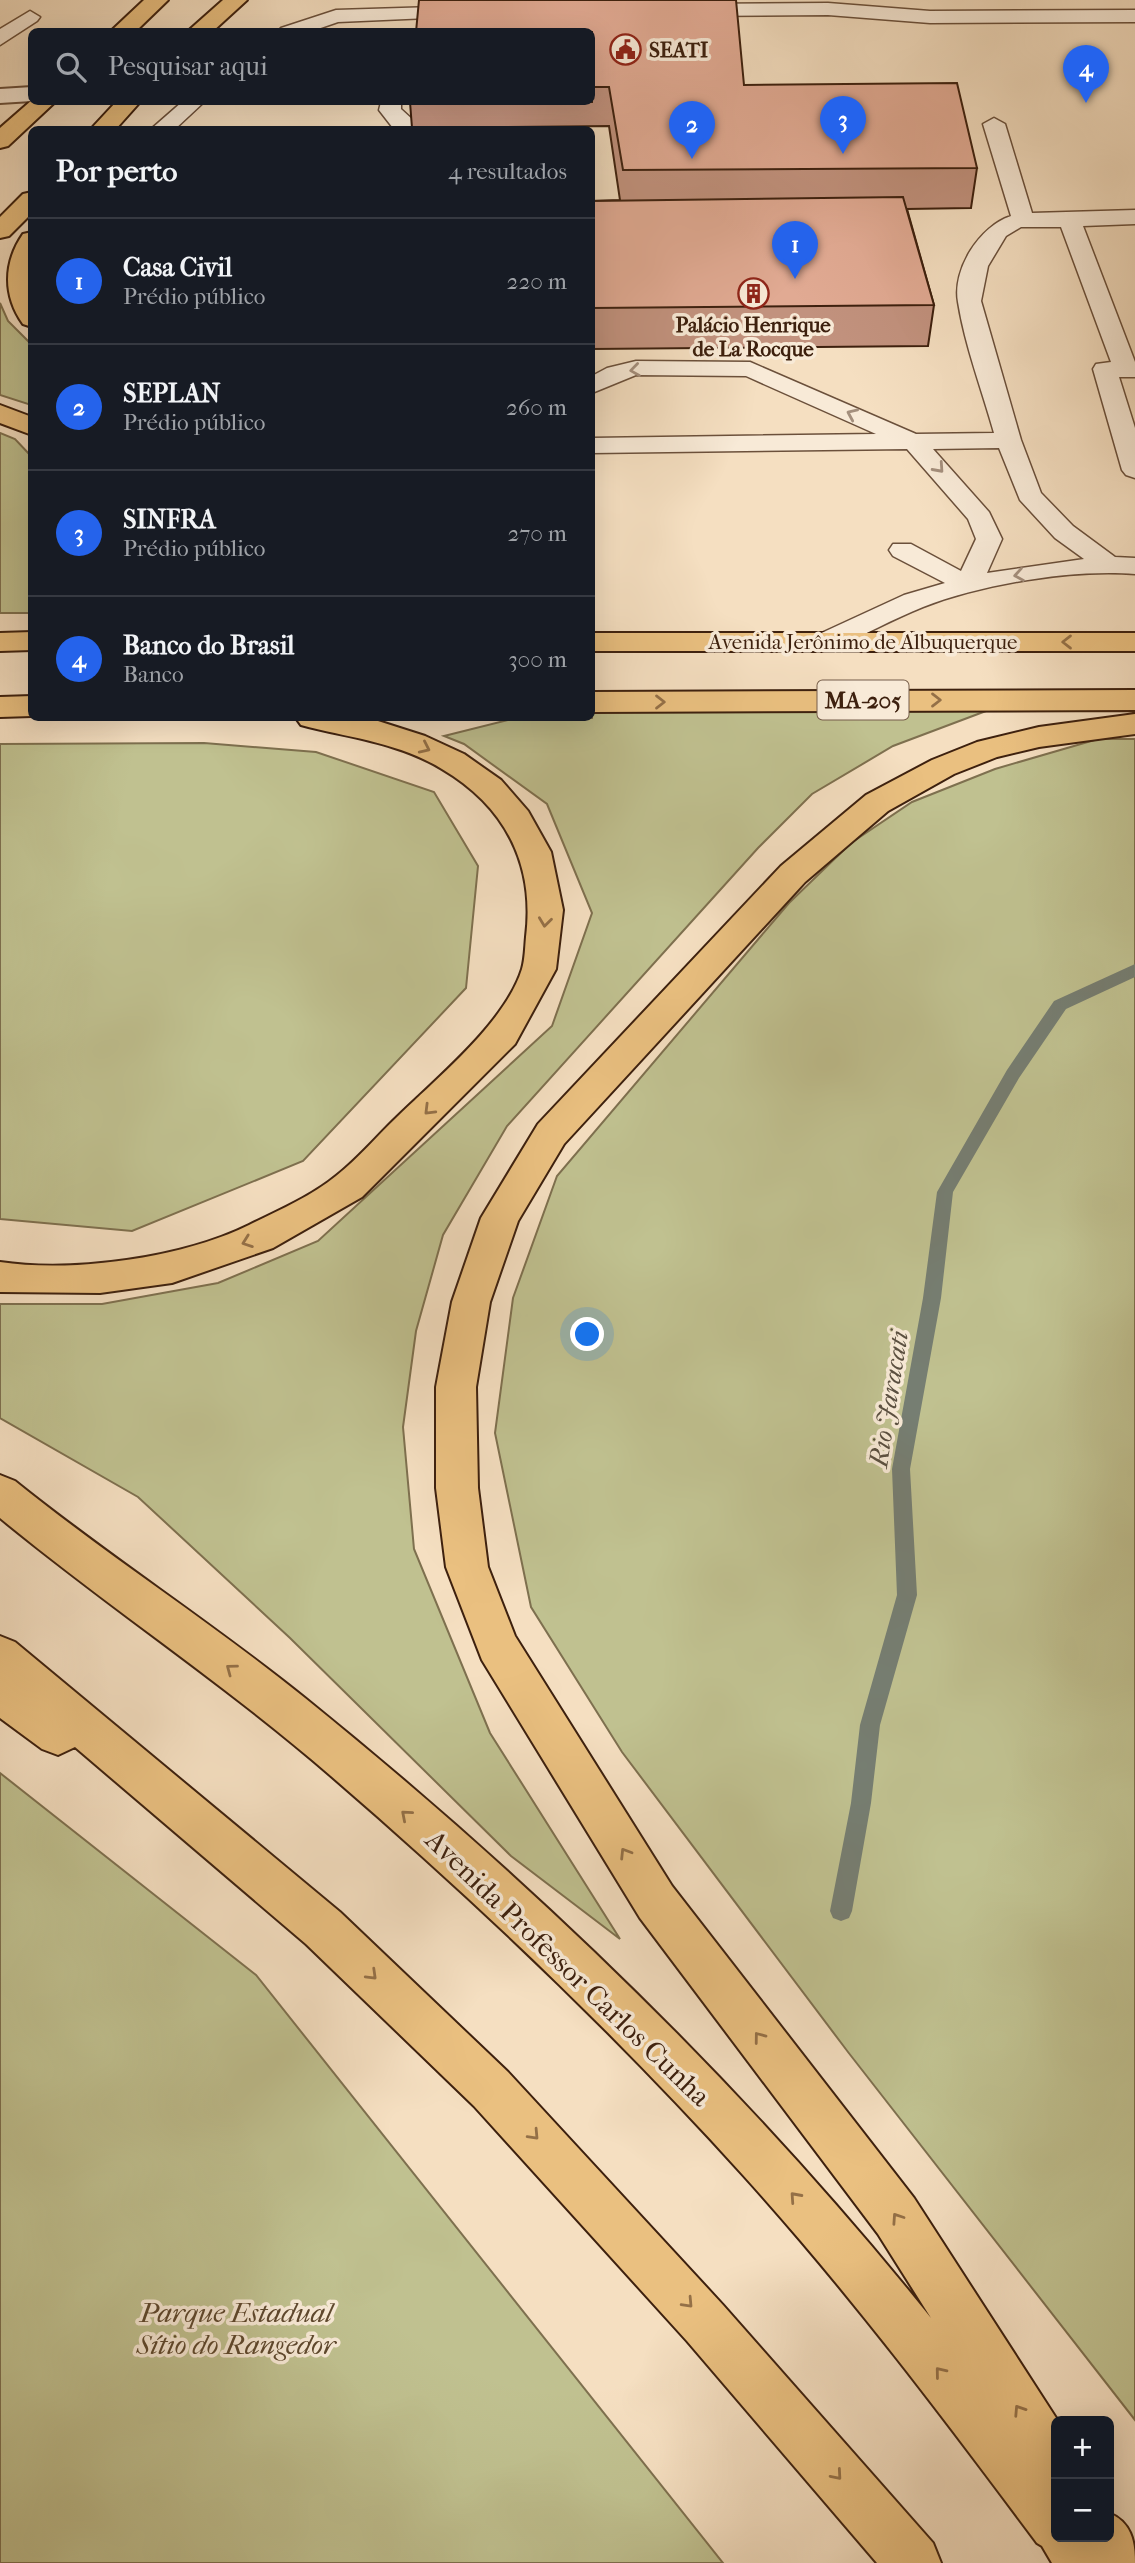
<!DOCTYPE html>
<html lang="pt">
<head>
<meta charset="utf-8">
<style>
	body { margin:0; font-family:"IM FELL French Canon",serif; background:#242831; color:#f1f3f6 }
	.controls { position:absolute; right:21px; bottom:21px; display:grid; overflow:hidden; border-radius:10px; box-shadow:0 7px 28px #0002 }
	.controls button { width:63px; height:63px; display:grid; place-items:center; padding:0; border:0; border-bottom:2px solid #363941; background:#171b24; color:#f1f3f6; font:35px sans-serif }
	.you { position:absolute; left:588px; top:1335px; width:24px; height:24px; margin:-18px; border:5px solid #fff; border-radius:50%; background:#1a73e8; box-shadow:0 0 0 10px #1a73e833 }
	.badge { display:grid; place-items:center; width:46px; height:46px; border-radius:50%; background:#2563eb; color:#fff; font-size:23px; font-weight:700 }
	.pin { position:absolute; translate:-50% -58px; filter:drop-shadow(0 2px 4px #0008) }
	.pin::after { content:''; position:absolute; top:37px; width:24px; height:21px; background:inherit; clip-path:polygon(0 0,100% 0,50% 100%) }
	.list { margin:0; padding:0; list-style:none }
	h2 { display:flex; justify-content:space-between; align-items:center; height:91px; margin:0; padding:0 28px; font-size:30px }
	h2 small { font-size:23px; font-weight:400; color:#9ea1a6 }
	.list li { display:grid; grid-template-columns:46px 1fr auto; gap:21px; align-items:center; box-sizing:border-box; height:126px; padding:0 28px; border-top:2px solid #363941 }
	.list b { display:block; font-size:26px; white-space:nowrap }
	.list p { margin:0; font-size:23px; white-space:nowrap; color:#9ea1a6 }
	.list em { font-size:23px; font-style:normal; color:#9ea1a6 }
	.icon { flex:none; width:38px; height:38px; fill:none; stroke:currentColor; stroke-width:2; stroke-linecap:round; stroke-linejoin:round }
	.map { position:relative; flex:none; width:1135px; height:2563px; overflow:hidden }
	.search { position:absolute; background:#171b24; box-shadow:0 7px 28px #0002; left:28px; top:28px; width:567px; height:77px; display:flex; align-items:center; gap:18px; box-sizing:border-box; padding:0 24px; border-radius:10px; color:#9ea1a6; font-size:26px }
	.panel { position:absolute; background:#171b24; box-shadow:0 7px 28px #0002; left:28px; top:126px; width:567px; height:595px; border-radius:10px }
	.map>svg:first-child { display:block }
	.green { fill:#c0c190; stroke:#7e704f; stroke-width:2 }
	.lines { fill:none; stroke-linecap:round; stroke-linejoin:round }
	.stream { fill:#767e72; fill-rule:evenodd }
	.lane-casing { stroke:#6b503b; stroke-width:3 }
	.street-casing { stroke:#6b503b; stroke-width:4 }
	.primary-casing { stroke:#3d200e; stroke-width:4 }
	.lane { fill:#f8ead7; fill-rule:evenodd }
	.street { fill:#f8ead7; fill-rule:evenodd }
	.primary { fill:#eac080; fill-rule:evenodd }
	.wall { fill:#c2927e; stroke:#3d200e; stroke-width:2 }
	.building { fill:#e1aa93; stroke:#3d200e; stroke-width:2 }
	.oneway { stroke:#a48f7d }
	.oneway2 { stroke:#947047 }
	.labels { text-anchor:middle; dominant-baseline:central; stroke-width:7; stroke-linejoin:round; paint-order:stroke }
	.far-poi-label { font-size:21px; font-weight:bold; fill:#3d200e; stroke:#f8ead7; text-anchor:start }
	.far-street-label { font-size:21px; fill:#3d200e; stroke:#f8ead7 }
	.shield { fill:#f8ead7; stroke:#755d4a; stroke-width:2 }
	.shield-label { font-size:23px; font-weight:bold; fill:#3d200e }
	.water-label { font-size:26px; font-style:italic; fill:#5a4f40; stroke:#f8ead7 }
	.near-street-label { font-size:28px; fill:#3d200e; stroke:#f8ead7 }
	.near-park-label { font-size:28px; font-style:italic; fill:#5e482e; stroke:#f8ead7 }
</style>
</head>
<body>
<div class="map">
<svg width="1135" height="2563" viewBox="0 0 1135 2563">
	<rect width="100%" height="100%" fill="#f5dfc1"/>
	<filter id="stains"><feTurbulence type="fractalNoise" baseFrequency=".00286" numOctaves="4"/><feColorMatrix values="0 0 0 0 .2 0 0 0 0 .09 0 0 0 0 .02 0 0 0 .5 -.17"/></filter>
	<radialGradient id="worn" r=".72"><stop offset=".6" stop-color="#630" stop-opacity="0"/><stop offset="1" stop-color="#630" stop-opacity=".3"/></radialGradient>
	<path class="green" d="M 0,303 L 8,321 L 31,344 L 31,405 L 0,395 Z
		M 0,433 L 15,439 L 31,456 L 31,613 L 0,613 Z
		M 897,700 L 986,711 L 893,746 L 812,794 L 758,848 L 507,1126 L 443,1235 L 416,1331 L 403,1427 L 414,1549 L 490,1733 L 620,1939 L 511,1856 L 290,1638 L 138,1497 L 0,1418 L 0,1304 L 102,1304 L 218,1283 L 318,1241 L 552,1026 L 592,913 L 547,804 L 464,744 L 444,736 L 516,718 L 592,718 L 592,702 Z
		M 1098,739 L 1135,739 L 1135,2420 L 848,2052 L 622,1752 L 531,1607 L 495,1433 L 513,1298 L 557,1176 L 789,903 L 851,843 L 912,802 L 995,769 Z
		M 204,743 L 316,752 L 434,792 L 478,866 L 466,988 L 303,1161 L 132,1231 L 0,1219 L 0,744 Z
		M 0,1773 L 256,1975 L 723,2563 L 0,2563 Z"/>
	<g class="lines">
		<path class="stream" d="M 1135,964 L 1135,977 L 1066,1009 L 1019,1078 L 953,1192 L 941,1298 L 910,1469 L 917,1595 L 880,1725 L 871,1803 L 852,1911 L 849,1918 L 841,1921 L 833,1918 L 830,1911 L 851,1803 L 860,1725 L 897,1595 L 892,1469 L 923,1298 L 937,1192 L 1007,1070 L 1054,1001 Z"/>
		<defs>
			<path id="lane" d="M 828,3 L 930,11 L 1135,10 L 1135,22 L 930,23 L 828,15 L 691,16 L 681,10 L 691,4 Z
				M 467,6 L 477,12 L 474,16 L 338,22 L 309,32 L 278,32 L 281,28 L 336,10 Z
				M 30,11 L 40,17 L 37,21 L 0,45 L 0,29 Z
				M 182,102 L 204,102 L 174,130 L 150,130 Z
				M 381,102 L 401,102 L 401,109 L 424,130 L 393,128 L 379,110 Z
				M 994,118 L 1005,124 L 1032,213 L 1135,210 L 1135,224 L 1083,226 L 1135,362 L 1135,377 L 1119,377 L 1135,428 L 1135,478 L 1126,475 L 1122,470 L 1093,369 L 1096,364 L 1111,362 L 1061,227 L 1021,227 L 1006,236 L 988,266 L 981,301 L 1021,440 L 1041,493 L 1073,526 L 1115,557 L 1135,558 L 1135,574 C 1071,569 983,584 923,607 C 893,619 864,635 835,648 L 825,651 L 815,648 L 811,642 L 815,636 L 904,595 L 945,583 L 893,556 L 889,550 L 893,544 L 911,544 L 961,571 L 976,539 L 968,519 L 907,449 L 592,453 L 592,438 L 876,434 L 746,376 L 636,375 L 592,393 L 592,376 L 607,368 L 636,361 L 750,362 L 916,434 L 994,433 C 982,390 965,346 958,302 C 952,269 980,226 1011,216 L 983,124 ZM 999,448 L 1020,500 L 1055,538 L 1084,559 L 987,573 L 1002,539 L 989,512 L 933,449 Z"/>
			<path id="street" d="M 32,87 L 32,101 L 0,103 L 0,89 Z"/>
			<path id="primary" d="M 144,0 L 168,0 L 135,32 L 110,32 Z
				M 223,0 L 247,0 L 212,32 L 187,32 Z
				M 32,100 L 55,102 L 8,146 L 0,148 L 0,128 Z
				M 116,102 L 140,102 L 115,130 L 90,130 Z
				M 32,192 L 32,213 L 9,236 L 0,238 L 0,217 L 23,194 Z
				M 32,232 L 32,327 L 23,324 C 3,296 3,263 23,234 Z
				M 0,405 L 32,417 L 32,435 L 0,423 Z
				M 32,632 L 32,650 L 0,651 L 0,633 Z
				M 592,633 L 1135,633 L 1135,651 L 592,651 Z
				M 1135,690 L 1135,710 L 592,712 L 592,692 Z
				M 32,696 L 32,716 L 0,717 L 0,697 Z
				M 1135,714 L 1135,734 L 1039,747 L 997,757 L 954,774 L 888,811 L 805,882 L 564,1144 L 518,1221 L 490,1302 L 476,1387 L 478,1488 L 488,1567 L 515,1636 L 672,1886 L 914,2198 L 1058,2421 L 1056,2537 L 1109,2537 L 1109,2513 C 1131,2522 1135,2541 1135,2563 L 1052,2563 L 1042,2546 L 1037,2543 C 943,2417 849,2292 743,2175 C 615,2033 476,1901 331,1776 C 225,1684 108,1607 0,1518 L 0,1475 L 15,1481 C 109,1557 211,1622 305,1698 C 534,1883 747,2089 931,2318 L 878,2234 L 640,1918 L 482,1660 L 446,1567 L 436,1488 L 436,1387 L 452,1302 L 481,1218 L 538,1124 L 781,866 L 866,795 L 932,760 L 977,742 L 1039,727 Z
				M 296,718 L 365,718 L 378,721 L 425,736 L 464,754 L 501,780 L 528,811 L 551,852 L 563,910 L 556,969 L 515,1044 L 362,1197 L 273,1248 L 172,1283 L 100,1293 L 0,1292 L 0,1262 C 73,1273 182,1258 249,1225 C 277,1211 312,1196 336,1176 C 358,1159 377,1136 397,1117 C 437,1078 505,1023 522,969 C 525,959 525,947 526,937 C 535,864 505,806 442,769 C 398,742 349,738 301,725 Z
				M 0,1636 L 15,1642 L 340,1912 L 508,2072 L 723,2305 L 933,2543 L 941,2563 L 877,2563 L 687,2341 L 474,2106 L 306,1944 L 75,1747 L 58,1755 L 42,1749 L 0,1718 Z"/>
		</defs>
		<use href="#lane" class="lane-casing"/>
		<use href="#street" class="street-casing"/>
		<use href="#primary" class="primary-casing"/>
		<use href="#lane" class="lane"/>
		<use href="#street" class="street"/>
		<use href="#primary" class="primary"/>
	</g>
	<path class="wall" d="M 592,32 L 977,168 L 971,208 L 907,209 L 934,305 L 928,346 L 592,349 L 592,201 L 620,200 L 609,126 L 412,128 L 410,102 L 592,102 Z"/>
	<path class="building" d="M 419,0 L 736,0 L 744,85 L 957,83 L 977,168 L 623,170 L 609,87 L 592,87 L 592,32 L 416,32 Z
		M 903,197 L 934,305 L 592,308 L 592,201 Z"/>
	<defs><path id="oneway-chevron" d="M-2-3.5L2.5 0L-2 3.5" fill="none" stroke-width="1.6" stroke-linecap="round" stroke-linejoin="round" transform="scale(1.75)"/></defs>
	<g class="oneway">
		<use href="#oneway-chevron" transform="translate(635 370) rotate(172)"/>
		<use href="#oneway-chevron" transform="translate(852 414) rotate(-156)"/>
		<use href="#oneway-chevron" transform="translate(939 468) rotate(48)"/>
		<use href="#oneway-chevron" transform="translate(1019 575) rotate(170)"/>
	</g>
	<g class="oneway2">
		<use href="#oneway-chevron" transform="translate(1067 642) rotate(-180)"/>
		<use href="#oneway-chevron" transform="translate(936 700)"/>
		<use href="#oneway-chevron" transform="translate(660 702)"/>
		<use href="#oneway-chevron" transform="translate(425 748) rotate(25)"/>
		<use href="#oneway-chevron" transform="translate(545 922) rotate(97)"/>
		<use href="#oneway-chevron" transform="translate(429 1110) rotate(135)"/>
		<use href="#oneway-chevron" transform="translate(247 1242) rotate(160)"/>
		<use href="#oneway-chevron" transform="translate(231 1669) rotate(-143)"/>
		<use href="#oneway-chevron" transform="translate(406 1815) rotate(-139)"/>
		<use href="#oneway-chevron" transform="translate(625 1853) rotate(-122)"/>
		<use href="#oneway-chevron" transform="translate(372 1975) rotate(44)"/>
		<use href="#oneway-chevron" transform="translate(759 2037) rotate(-127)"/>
		<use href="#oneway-chevron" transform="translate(534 2135) rotate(47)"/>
		<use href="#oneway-chevron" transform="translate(795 2197) rotate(-132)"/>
		<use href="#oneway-chevron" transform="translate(897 2218) rotate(-124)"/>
		<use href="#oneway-chevron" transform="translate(688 2303) rotate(47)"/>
		<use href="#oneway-chevron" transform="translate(940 2372) rotate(-129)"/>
		<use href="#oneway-chevron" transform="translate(1019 2410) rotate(-123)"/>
		<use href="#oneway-chevron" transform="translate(837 2475) rotate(49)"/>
	</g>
	<defs>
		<symbol id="civic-ring" viewBox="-11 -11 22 22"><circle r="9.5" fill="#f8ead7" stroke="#8f2418" stroke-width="1.5"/><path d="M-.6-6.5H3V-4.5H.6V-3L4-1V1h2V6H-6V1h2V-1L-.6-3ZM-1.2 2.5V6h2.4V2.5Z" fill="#8f2418"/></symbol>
		<symbol id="building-ring" viewBox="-11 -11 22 22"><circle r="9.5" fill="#f8ead7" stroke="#8f2418" stroke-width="1.5"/><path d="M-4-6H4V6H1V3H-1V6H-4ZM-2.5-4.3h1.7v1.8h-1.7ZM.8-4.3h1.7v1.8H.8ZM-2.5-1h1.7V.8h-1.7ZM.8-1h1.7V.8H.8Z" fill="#8f2418"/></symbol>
	</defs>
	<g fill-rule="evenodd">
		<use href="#civic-ring" x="608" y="32" width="35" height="35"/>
		<use href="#building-ring" x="736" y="276" width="35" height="35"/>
	</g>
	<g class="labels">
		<g class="far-poi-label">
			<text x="649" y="50">SEATI</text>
			<text x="753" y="325" text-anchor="middle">Palácio Henrique<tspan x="753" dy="24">de La Rocque</tspan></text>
		</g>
		<g class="far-street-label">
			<text x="863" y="642">Avenida Jerônimo de Albuquerque</text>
		</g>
		<rect class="shield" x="817.5" y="680.5" width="91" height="39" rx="5"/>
		<g class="shield-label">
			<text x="863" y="700">MA-205</text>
		</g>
		<g class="water-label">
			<text transform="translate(889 1399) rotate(-81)">Rio Jaracati</text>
		</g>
		<g class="near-street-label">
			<text transform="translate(568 1968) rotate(44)">Avenida Professor Carlos Cunha</text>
		</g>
		<g class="near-park-label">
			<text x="236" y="2312">Parque Estadual<tspan x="236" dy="32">Sítio do Rangedor</tspan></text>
		</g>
	</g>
	<rect width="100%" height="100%" filter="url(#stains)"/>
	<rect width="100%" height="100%" fill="url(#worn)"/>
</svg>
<div class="controls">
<button>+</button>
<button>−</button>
</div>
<div class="you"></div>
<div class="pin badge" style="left:795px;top:279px">1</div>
<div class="pin badge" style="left:692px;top:159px">2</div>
<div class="pin badge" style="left:843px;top:154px">3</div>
<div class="pin badge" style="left:1086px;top:103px">4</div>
<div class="search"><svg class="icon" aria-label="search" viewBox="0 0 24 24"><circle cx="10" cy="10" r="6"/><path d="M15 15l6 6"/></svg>Pesquisar aqui</div>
<section class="panel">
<h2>Por perto<small>4 resultados</small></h2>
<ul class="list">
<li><span class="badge">1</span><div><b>Casa Civil</b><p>Prédio público</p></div><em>220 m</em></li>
<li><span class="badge">2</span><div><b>SEPLAN</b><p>Prédio público</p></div><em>260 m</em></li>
<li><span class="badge">3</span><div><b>SINFRA</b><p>Prédio público</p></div><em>270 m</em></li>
<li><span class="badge">4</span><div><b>Banco do Brasil</b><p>Banco</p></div><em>300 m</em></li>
</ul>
</section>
</div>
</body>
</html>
